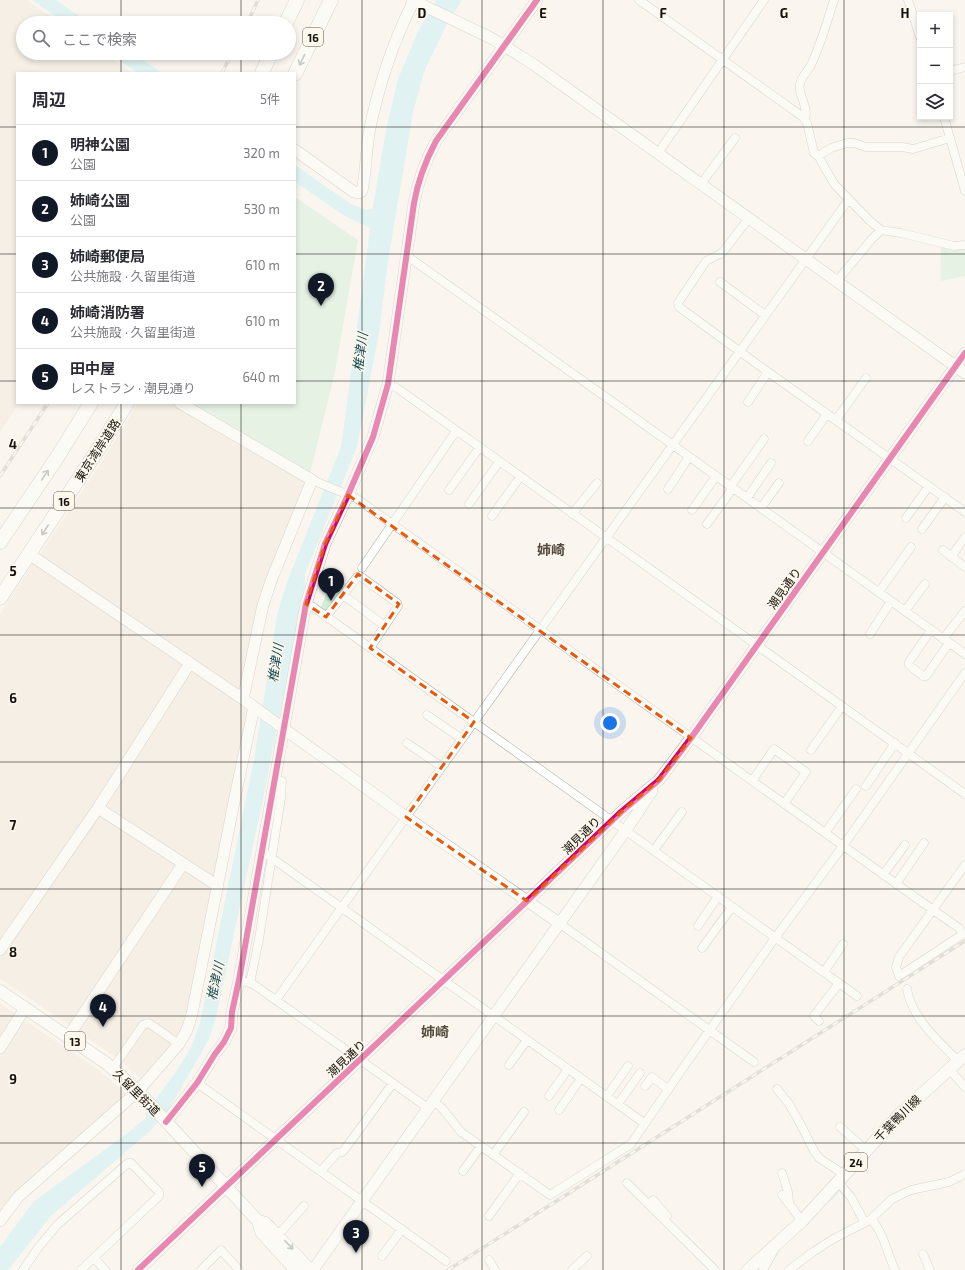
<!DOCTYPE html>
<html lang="ja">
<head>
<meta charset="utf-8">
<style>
	body { margin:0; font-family:"Exo 2","Noto Sans JP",sans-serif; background:#f7f7f7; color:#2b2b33 }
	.controls { position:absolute; right:12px; top:12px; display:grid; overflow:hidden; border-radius:0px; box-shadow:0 2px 6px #0003 }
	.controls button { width:36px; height:36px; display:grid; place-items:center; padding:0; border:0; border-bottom:1px solid #e1e1e2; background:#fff; color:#2b2b33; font:20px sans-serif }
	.you { position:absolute; left:610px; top:723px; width:14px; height:14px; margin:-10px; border:3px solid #fff; border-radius:50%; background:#1a73e8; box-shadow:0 0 0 6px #1a73e833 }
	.badge { display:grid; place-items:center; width:26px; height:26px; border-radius:50%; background:#111827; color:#fff; font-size:13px; font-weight:700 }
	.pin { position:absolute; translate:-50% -33px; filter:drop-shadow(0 1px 2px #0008) }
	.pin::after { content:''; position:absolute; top:21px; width:14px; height:12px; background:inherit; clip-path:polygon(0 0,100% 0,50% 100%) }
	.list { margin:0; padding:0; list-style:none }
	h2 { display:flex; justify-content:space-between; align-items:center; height:52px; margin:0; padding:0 16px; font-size:17px }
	h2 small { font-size:13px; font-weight:400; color:#7c7c81 }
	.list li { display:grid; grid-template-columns:26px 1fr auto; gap:12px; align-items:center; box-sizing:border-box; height:56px; padding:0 16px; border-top:1px solid #e1e1e2 }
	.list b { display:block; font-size:15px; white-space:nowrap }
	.list p { margin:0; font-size:13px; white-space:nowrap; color:#7c7c81 }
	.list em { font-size:13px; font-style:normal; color:#7c7c81 }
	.icon { flex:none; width:22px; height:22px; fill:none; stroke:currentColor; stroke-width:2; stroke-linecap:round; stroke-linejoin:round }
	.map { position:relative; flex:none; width:965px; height:1270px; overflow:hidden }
	.search { position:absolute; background:#fff; box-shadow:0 2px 6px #0003; left:16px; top:16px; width:280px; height:44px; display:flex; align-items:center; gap:10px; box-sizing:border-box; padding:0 14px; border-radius:22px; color:#7c7c81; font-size:15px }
	.panel { position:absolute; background:#fff; box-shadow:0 2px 6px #0003; left:16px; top:72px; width:280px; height:332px; border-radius:0px }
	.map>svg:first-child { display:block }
	.built { fill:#efe7da }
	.green { fill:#cfefd8 }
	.water { fill:#c1eef6 }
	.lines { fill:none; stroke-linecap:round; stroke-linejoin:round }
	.stream { stroke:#c1eef6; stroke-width:2 }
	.river { stroke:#c1eef6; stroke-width:12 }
	.street-casing { stroke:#b0ada8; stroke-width:9 }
	.secondary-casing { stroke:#b0ada8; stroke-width:12 }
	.primary-casing { stroke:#b0ada8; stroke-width:13 }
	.highway-casing { stroke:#b0ada8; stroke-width:15 }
	.street { stroke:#fefefd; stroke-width:8 }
	.secondary { stroke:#fefefd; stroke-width:11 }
	.primary { stroke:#fefefd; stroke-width:12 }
	.highway { stroke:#fefefd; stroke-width:14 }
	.rail-casing { stroke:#c5c4c2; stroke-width:3.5 }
	.rail { stroke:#fef7eb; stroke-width:2; stroke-dasharray:6; stroke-linecap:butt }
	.cycleway-casing { stroke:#fef7eb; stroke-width:8 }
	.cycleway { stroke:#d6006c; stroke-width:6 }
	.oneway { stroke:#959491 }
	.marked { fill:none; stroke:#e8590c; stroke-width:3; stroke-dasharray:8 5; stroke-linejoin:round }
	.grid { fill:none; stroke:#14120e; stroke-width:1; stroke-opacity:0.55 }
	.labels { text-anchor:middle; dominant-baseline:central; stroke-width:3; stroke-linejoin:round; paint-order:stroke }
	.shield { fill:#fef7eb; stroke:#5a5750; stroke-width:1 }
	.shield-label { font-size:11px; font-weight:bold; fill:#14120e }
	.street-label { font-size:12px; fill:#14120e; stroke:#fef7eb }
	.water-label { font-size:13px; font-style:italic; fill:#154c56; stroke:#fef7eb }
	.quarter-label { font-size:14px; font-weight:bold; fill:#514b41; stroke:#fef7eb }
	.grid-label { font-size:13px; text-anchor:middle; font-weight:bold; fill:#14120e; stroke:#fef7eb; stroke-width:3; stroke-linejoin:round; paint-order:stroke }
</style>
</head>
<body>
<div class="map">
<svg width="965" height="1270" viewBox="0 0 965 1270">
	<rect width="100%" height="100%" fill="#faf6ef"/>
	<path class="built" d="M 0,0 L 27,0 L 60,23 L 23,23 L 23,53 L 103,53 L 132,73 L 17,73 L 17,403 L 19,403 L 0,432 Z
		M 138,403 L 173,403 L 302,479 L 305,486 L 241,689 L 239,690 L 39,556 L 99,466 Z
		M 34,562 L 182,662 L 183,669 L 0,944 L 0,614 Z
		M 197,672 L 248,708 L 216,875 L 210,878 L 106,809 L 105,801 L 189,673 Z
		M 102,814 L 174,862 L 175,869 L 71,1026 L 0,979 L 0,958 L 95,816 Z
		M 188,872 L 209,885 L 212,892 L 187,1016 L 178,1039 L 146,1016 L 117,1058 L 77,1031 L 182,873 Z
		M 0,1004 L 17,1015 L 0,1041 Z
		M 24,1020 L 100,1071 L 128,1095 L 0,1214 L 0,1055 Z
		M 149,1027 L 169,1041 L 171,1049 L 143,1081 L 123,1063 L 123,1059 L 143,1028 Z"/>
	<path class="green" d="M 295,197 L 358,240 L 335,372 L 310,474 L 188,403 L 295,403 Z
		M 941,245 L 965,247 L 965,276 L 940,281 Z
		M 332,579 L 347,589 L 326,617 L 319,612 Z"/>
	<path class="water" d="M 32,0 L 56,0 L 89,23 L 65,23 Z
		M 443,0 L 462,0 L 446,26 L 424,72 L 413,112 L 389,255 L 379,333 L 357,447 L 305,574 L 305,588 L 261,809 L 216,1017 L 209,1039 L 169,1109 L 150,1131 L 51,1216 L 8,1270 L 0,1270 L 0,1247 L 33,1202 L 129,1132 L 155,1110 L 181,1075 L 196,1051 L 206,1024 L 260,760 L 283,616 L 292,586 L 347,448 L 376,231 L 345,216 L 295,182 L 295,165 L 351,204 L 367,210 L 379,207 L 392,130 L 404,80 L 423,35 Z
		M 109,53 L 133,53 L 162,73 L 138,73 Z"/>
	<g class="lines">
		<path class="stream" d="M 828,1201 L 840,1190 L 842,1193
			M 855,1214 L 861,1221
			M 769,1267 L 781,1247"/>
		<path class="river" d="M 152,1114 L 181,1075 L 196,1051 L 206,1024 L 260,760 L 283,616 L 292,586 L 347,448 L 379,207 L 392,130 L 404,80 L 423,35 L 443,0"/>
		<defs>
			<path id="street" d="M 639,0 L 803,117 L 807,123 L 814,153 L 819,157 L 826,170 L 835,185 L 869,220 L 881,230 L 901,233 L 954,246 L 965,245
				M 908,0 L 920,37
				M 950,71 L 965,67
				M 944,117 L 965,191
				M 805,120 C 809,105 797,94 800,84 C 801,77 808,71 811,65 C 821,44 827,22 834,0
				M 658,153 L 764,0
				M 818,156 L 831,148 L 847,143 L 854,143 L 866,147 L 902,147 L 913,149 L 950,138
				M 701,184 L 735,138
				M 749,218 L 722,253 L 706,261 L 678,303 L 679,307 L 768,372 L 965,512
				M 407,256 L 617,405 L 965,654
				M 837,281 L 871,240 L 881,230
				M 720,282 L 765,315
				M 388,384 L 397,388 L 965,794
				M 748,402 L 768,372
				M 836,420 L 866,378
				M 808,441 L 827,414
				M 312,480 L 356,498 L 933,910 L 959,928 L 963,934 L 899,976 L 896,967 L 899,957 L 965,865
				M 731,486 L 764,439
				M 668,489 L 689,457
				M 449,490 L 479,448
				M 747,498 L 771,463
				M 469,504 L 499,462
				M 761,508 L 779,483
				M 692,510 L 716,476
				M 572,514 L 597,483
				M 492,516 L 520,477
				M 906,518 L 929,486
				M 707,524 L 733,488
				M 922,529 L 945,497
				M 943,550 L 965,567
				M 951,557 L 965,537
				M 362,568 L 456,431
				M 879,592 L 911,547
				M 343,595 L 385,626
				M 306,604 L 313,607 L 857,996
				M 905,611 L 925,584
				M 326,617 L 357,577 L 360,576 L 397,603 L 398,606 L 370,648
				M 931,630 L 909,662 L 909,665 L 923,676 L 926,676 L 949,643
				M 870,634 L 891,601
				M 943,639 L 965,611
				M 427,715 L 462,739
				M 407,743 L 442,767
				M 811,750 L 842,706
				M 752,781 L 774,749 L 806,772 L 784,804
				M 866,786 L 895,743
				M 825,833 L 856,789
				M 654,850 L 682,812
				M 262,851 L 644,1123
				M 883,875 L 905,845
				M 896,884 L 924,843
				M 559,923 L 754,1062
				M 698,926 L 718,896
				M 702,948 L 732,907
				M 824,972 L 843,944
				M 239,980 L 253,984 L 428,1108
				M 250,983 L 259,939 L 281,798 L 282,781 L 274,780
				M 907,989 C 912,1019 939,1041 958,1061
				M 276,1000 L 406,817 L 849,199
				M 819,1021 L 814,1016 L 839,983
				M 509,1065 L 527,1040
				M 113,1068 L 143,1025 L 148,1023 L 150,1024 L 179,1044
				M 949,1069 L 965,1087
				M 197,1083 L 446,1261
				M 645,1086 L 652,1077 L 668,1089
				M 777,1089 L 789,1104 L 801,1125 L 814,1151 L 819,1158 L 845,1175
				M 549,1096 L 568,1069
				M 607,1096 L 628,1066
				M 432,1101 L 441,1107 L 461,1132 L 550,1195 L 631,1144 L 685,1065 L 775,938 L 843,846 L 965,673
				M 618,1104 L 640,1073
				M 559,1110 L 581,1078
				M 840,1127 L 866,1150
				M 493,1155 L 524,1112
				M 321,1171 L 337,1153 L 342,1152 L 345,1149 L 393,1083
				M 463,1171 L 481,1146
				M 782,1173 L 788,1192 L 789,1202
				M 838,1182 L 851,1197 L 865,1223
				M 627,1183 L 715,1270
				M 782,1195 L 802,1221
				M 653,1200 L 667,1216
				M 489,1216 L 520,1173
				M 259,1219 L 266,1221 L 271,1226 L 313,1270
				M 871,1219 C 884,1233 887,1253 895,1270
				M 256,1222 L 260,1234 L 293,1270
				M 279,1234 L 304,1206
				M 923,1254 L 930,1270
				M 382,1256 L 402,1229
				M 94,1258 L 105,1270
				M 489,1260 L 495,1270
				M 23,1270 L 38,1248 L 57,1225 L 128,1163 L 131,1163 L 159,1192 L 159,1196 L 81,1270
				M 201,1270 L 221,1250 L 239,1270
				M 572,1270 L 587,1256
				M 763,1270 L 774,1250
				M 789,1270 L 813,1252 L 833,1239 L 870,1220 L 892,1199 L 911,1190 L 949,1182 L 965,1174"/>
			<path id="secondary" d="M 412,0 L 493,39 L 533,64 L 965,373
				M 295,150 L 354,192 L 359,193 L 362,191 C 366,172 366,152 369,133 C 378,87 393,42 414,0
				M 180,403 L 312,480 L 271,581 L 263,605 L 243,699
				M 29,554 L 243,699 L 406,817 L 559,923
				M 98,808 L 218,886
				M 0,950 L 98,808 L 190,663
				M 68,1037 L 183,864
				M 0,1048 L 25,1008
				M 166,1122 L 197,1083 L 215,1054 L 224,1042 L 231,1028 L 232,1012 L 239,980 L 306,604 L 325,544 L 348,495 L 373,437 L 388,384 L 414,203 C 418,180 425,162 436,141 L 537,0
				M 0,1221 L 18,1197 L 138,1091 L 179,1044 L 187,1030 L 192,1014 L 235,797 L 254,707
				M 138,1270 L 621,812 L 659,780 L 691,738 L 965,353
				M 313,1270 L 626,830 L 652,791"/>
			<path id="primary" d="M 0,991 L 106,1063 L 138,1091 L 303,1270
				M 748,1270 L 802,1221 L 899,1115 L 965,1055"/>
			<path id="highway" d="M 286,23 L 297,0
				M 262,73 L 271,53
				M 295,74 L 331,0
				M 0,542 L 56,459 L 91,403
				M 0,598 L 103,442 L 127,403"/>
		</defs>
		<use href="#street" class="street-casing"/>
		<use href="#secondary" class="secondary-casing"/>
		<use href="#primary" class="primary-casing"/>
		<use href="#highway" class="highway-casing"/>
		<use href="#street" class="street"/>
		<use href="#secondary" class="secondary"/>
		<use href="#primary" class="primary"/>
		<use href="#highway" class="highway"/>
		<defs>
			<path id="rail" d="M 247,23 L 258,0
				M 222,73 L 232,53
				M 0,476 L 48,403
				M 448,1270 L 965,941"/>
		</defs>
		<use href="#rail" class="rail-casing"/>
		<use href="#rail" class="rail"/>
		<defs>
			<path id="cycleway" d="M 166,1122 L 197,1083 L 215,1054 L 224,1042 L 231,1028 L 232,1012 L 239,980 L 306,604 L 325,544 L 348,495 L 373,437 L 388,384 L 414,203 C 418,180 425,162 436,141 L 537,0
				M 138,1270 L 621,812 L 659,780 L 691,738 L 965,353"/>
		</defs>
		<use href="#cycleway" class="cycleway-casing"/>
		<use href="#cycleway" class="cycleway"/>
	</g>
	<defs><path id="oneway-shaft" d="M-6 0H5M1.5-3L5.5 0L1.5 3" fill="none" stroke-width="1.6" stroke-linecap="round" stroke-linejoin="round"/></defs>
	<g class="oneway">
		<use href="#oneway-shaft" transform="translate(302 60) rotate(116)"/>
		<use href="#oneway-shaft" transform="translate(45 475) rotate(-56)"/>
		<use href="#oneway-shaft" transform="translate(45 530) rotate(123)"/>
		<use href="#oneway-shaft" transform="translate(289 1245) rotate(47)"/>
	</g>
	<path d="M0 0H965V1270H0ZM 348,495 L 691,738 L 659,780 L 621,812 L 527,901 L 406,817 L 474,722 L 370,648 L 399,604 L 358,574 L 326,617 L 306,604 L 325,544 Z" fill="#faf6ef" fill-opacity=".55" fill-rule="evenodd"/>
	<path class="marked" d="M 348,495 L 691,738 L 659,780 L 621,812 L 527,901 L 406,817 L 474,722 L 370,648 L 399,604 L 358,574 L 326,617 L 306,604 L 325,544 Z"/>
	<path class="grid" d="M 121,0 L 121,23M 241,0 L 241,23M 362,0 L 362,1270M 482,0 L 482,1270M 603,0 L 603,1270M 724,0 L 724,1270M 844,0 L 844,1270M 121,53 L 121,73M 241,53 L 241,73M 0,127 L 17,127M 295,127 L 965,127M 0,254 L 17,254M 295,254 L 965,254M 0,381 L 17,381M 295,381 L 965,381M 121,403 L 121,1270M 241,403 L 241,1270M 0,508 L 965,508M 0,635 L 965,635M 0,762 L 965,762M 0,889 L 965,889M 0,1016 L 965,1016M 0,1143 L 965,1143"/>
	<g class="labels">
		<g class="shield">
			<rect x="303" y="28" width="20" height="18" rx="3"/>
			<rect x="54" y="492" width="20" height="18" rx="3"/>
			<rect x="65" y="1032" width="20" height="18" rx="3"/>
			<rect x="845" y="1153" width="22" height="18" rx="3"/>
		</g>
		<g class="shield-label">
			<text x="313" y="37">16</text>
			<text x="64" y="501">16</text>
			<text x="75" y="1041">13</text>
			<text x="856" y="1162">24</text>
		</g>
		<g class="street-label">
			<text transform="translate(97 450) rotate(-57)">東京湾岸道路</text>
			<text transform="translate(784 588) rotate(-54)">潮見通り</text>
			<text transform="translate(581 835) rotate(-44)">潮見通り</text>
			<text transform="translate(346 1058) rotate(-43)">潮見通り</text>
			<text transform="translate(137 1092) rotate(45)">久留里街道</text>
			<text transform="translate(897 1118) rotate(-45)">千葉鴨川線</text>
		</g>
		<g class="water-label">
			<text transform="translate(360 352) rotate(-82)">椎津川</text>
			<text transform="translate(275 663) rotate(-81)">椎津川</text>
			<text transform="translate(215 981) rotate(-78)">椎津川</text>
		</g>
		<g class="quarter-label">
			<text x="551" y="549">姉崎</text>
			<text x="435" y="1031">姉崎</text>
		</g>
	</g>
	<g class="grid-label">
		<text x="422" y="18">D</text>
		<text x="543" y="18">E</text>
		<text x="663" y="18">F</text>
		<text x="784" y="18">G</text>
		<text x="905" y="18">H</text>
		<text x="13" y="449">4</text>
		<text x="13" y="576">5</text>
		<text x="13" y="703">6</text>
		<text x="13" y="830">7</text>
		<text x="13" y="957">8</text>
		<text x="13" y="1084">9</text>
	</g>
</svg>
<div class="controls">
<button>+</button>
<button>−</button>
<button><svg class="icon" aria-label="layers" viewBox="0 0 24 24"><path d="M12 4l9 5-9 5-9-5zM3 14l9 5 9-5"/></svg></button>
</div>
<div class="you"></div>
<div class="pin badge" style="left:331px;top:601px">1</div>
<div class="pin badge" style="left:321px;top:306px">2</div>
<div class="pin badge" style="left:356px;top:1253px">3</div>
<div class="pin badge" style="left:103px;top:1027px">4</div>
<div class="pin badge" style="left:202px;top:1187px">5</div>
<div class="search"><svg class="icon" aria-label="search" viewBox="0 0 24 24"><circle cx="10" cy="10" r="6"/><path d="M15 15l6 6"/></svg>ここで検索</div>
<section class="panel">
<h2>周辺<small>5件</small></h2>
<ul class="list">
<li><span class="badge">1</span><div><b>明神公園</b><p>公園</p></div><em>320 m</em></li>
<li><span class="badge">2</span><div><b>姉崎公園</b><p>公園</p></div><em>530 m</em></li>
<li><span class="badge">3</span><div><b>姉崎郵便局</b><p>公共施設 · 久留里街道</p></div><em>610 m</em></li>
<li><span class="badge">4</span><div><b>姉崎消防署</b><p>公共施設 · 久留里街道</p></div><em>610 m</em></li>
<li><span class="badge">5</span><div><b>田中屋</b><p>レストラン · 潮見通り</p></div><em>640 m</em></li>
</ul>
</section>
</div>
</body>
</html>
